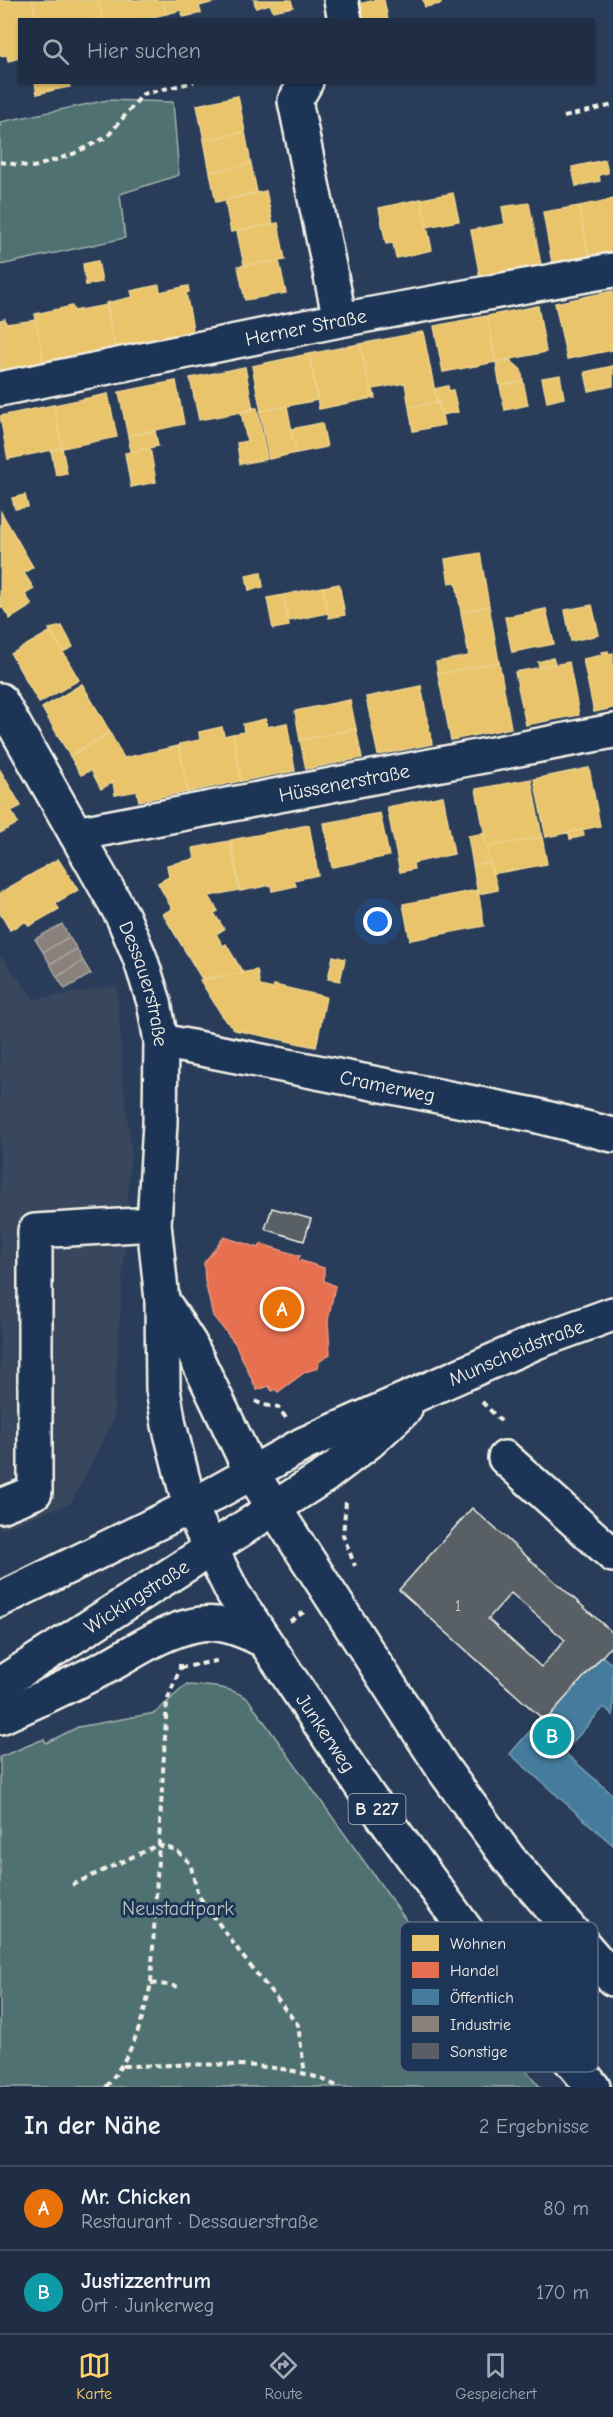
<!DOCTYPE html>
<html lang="de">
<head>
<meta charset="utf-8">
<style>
	body { margin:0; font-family:"Comic Neue",sans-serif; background:#27364b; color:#f1f3f6 }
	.you { position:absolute; left:378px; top:922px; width:21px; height:21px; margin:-15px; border:4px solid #fff; border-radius:50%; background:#1a73e8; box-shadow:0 0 0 9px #1a73e833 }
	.badge { display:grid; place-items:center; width:39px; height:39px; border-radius:50%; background:#ffd166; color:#fff; font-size:20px; font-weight:700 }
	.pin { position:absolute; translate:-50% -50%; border:3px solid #fff; box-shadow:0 2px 6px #0006 }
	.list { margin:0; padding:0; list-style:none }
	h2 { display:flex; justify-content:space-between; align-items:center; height:78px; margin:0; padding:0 24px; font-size:26px }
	h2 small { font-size:20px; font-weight:400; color:#a1a8b2 }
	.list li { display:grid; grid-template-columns:39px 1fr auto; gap:18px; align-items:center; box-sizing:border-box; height:84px; padding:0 24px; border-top:2px solid #3c4a5d }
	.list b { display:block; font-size:22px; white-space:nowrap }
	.list p { margin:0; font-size:20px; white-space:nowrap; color:#a1a8b2 }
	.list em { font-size:20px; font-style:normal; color:#a1a8b2 }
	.icon { flex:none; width:33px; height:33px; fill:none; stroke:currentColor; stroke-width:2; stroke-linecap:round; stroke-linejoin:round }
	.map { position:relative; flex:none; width:613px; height:2087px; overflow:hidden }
	.search { position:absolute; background:#1f2e44; box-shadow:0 2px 4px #0004; left:18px; right:18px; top:18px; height:66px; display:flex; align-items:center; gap:15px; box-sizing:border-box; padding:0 21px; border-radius:0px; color:#a1a8b2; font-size:22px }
	.sheet { height:246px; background:#1f2e44 }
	nav { display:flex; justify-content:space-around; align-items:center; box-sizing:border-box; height:84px; border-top:2px solid #3c4a5d; background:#1f2e44; font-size:16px; color:#a1a8b2 }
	nav a { display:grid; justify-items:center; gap:3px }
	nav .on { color:#ffd166 }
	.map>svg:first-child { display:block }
	.built { fill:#37475d }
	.green { fill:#4f7172; stroke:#a2b1ad; stroke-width:1.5 }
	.homes { fill:#e9c46a; stroke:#ecd290; stroke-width:1.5 }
	.shops { fill:#e76f51; stroke:#eb967e; stroke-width:1.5 }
	.public { fill:#457b9d; stroke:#7a9eb4; stroke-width:1.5 }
	.industry { fill:#8a817c; stroke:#aaa39c; stroke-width:1.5 }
	.building { fill:#595f65; stroke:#f4f1e8; stroke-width:1.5; fill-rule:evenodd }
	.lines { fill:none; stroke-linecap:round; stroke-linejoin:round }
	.minor-casing { stroke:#f4f1e8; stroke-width:38 }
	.major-casing { stroke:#f4f1e8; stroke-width:38 }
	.path { stroke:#f4f1e8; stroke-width:4; stroke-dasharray:6 4.5; stroke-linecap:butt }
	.minor { stroke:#1d3557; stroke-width:33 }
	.major { stroke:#1d3557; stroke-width:33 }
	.labels { text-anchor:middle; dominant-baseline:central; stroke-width:6; stroke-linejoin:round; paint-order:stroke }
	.number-label { font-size:16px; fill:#cdccc7 }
	.shield { fill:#1d3557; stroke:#b4b9bc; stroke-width:1.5 }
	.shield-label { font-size:18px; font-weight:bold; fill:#f4f1e8 }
	.street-label { font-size:20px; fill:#f4f1e8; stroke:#1d3557 }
	.park-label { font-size:20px; fill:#bac4bf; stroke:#1d3557 }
	.key { fill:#1d3557; stroke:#5e6d82; stroke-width:1.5 }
	.key-label { font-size:16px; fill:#f4f1e8 }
</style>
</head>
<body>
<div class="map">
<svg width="613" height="2087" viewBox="0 0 613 2087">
	<rect width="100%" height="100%" fill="#293d5a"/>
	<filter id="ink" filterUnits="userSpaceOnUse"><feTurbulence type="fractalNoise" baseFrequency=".0167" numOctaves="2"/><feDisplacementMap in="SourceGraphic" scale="12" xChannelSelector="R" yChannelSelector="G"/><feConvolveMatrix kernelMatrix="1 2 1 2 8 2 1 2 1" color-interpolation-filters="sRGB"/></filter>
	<g filter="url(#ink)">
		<path class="built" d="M 0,956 L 35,999 L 117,986 L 123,1080 L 131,1149 L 113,1421 L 71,1503 L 0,1530 Z"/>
		<path class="green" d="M 108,100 L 173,102 L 179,175 L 120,194 L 125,238 L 0,265 L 0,122 Z
			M 186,1685 C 209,1686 229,1686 248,1699 L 436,1962 L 540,2087 L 0,2087 L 0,1757 L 44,1739 L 46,1743 L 78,1727 L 155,1713 Z"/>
		<path class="homes" d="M 0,0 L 32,0 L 37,20 L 20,20 L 20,58 L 8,61 L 7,55 L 0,56 Z
			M 32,0 L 98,0 L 103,20 L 37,20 Z
			M 98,0 L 163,0 L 166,14 L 153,17 L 153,20 L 103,20 Z
			M 163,0 L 222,0 L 199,6 L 201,13 L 183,17 L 181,10 L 166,14 Z
			M 254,0 L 291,0 L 293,7 L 273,11 L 270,4 L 256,8 Z
			M 376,0 L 384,0 L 388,20 L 361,20 L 358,4 Z
			M 423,0 L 440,0 L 441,4 L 425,7 Z
			M 35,82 L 52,82 L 54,90 L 37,94 Z
			M 52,82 L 69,82 L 70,87 L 54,90 Z
			M 238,96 L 245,132 L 204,140 L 197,105 Z
			M 245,132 L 251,164 L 210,172 L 204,140 Z
			M 605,160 L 608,173 L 599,175 L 600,181 L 576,186 L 572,167 Z
			M 251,164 L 257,192 L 216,202 L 210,172 Z
			M 266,191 L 273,224 L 231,232 L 225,200 Z
			M 453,193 L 459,221 L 427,227 L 421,199 Z
			M 421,199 L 432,250 L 396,258 L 393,243 L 386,244 L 379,208 Z
			M 613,199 L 613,256 L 590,261 L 579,206 Z
			M 529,203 L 542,270 L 481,282 L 471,230 L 505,224 L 502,207 Z
			M 579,206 L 590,261 L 553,268 L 543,212 Z
			M 278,223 L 285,260 L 244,265 L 237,231 Z
			M 98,261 L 102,282 L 86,285 L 83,264 Z
			M 279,261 L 286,293 L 245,300 L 238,266 Z
			M 159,285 L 160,292 L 188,286 L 189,292 L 186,293 L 195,340 L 116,355 L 106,303 L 133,297 L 131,291 Z
			M 613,291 L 613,350 L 567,359 L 555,303 Z
			M 107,305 L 116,355 L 45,369 L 35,314 L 72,306 L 74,311 Z
			M 538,306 L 546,352 L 496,362 L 487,316 Z
			M 487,316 L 496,362 L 443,372 L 434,326 Z
			M 5,319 L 6,324 L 36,320 L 45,369 L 0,378 L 0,320 Z
			M 423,332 L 437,402 L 409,407 L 405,383 L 373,389 L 375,398 L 372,398 L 360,344 Z
			M 360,344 L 372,398 L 319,409 L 309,354 Z
			M 309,354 L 318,400 L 261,411 L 252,366 Z
			M 509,359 L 521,370 L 523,381 L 500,386 L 496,362 Z
			M 613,366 L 613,386 L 589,391 L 585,372 Z
			M 245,367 L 253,410 L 199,420 L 190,378 Z
			M 560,375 L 564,398 L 547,402 L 542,378 Z
			M 176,381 L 184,424 L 128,436 L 119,392 Z
			M 523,381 L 528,405 L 505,410 L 500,386 Z
			M 448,386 L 449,391 L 453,390 L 458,412 L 442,415 L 434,389 Z
			M 108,394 L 117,437 L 62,448 L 54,405 Z
			M 439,402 L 444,425 L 413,431 L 409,407 Z
			M 54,405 L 62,448 L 8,459 L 0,416 Z
			M 287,406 L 296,453 L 269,459 L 260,411 Z
			M 254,408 L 257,408 L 267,459 L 240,464 L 237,443 L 247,441 L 241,412 Z
			M 322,423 L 327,447 L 296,453 L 291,429 Z
			M 155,431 L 158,446 L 131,452 L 128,436 Z
			M 62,448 L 67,473 L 56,475 L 51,450 Z
			M 150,448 L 156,482 L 131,487 L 125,453 Z
			M 25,495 L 28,507 L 15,509 L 12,498 Z
			M 1,512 L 33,567 L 24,573 L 34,589 L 25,594 L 32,605 L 10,619 L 2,606 L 0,607 Z
			M 480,553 L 489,606 L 461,612 L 456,582 L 449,583 L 445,559 Z
			M 261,572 L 263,587 L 249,590 L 246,575 Z
			M 339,584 L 345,615 L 329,618 L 323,587 Z
			M 323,587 L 328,613 L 288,621 L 283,595 Z
			M 283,595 L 289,626 L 273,629 L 267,598 Z
			M 592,605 L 599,635 L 571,641 L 565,610 Z
			M 489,606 L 499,662 L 438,674 L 436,662 L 469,656 L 461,612 Z
			M 546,609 L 554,644 L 512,652 L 505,617 Z
			M 62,626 L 73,647 L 63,652 L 49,629 Z
			M 51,631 L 79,680 L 39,703 L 11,654 Z
			M 608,651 L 609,654 L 613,653 L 613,708 L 594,712 L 583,659 L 603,655 L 602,652 Z
			M 553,658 L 555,664 L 539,667 L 538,662 Z
			M 499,662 L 511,728 L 451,740 L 438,674 Z
			M 569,662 L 579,715 L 526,725 L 515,672 Z
			M 82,684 L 110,732 L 70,756 L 42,708 Z
			M 421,686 L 432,744 L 378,755 L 366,697 Z
			M 350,700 L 356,729 L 300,740 L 295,711 Z
			M 266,719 L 267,727 L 287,723 L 295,771 L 241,781 L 233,734 L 244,732 L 243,724 Z
			M 222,727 L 224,736 L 233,734 L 241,781 L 188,792 L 179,744 L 200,740 L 199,732 Z
			M 356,729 L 362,758 L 306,769 L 300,740 Z
			M 110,733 L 124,758 L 179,746 L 188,792 L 139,801 L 137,791 L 115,795 L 113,782 L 101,789 L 91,770 L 81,775 L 70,756 Z
			M 589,768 L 600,826 L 546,837 L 534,779 Z
			M 0,770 L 21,806 L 11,811 L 18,823 L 0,833 Z
			M 531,779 L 542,837 L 487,847 L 476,789 Z
			M 443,796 L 454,854 L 413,863 L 414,869 L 400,872 L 387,807 Z
			M 380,813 L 389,856 L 332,867 L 324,823 Z
			M 309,825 L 318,875 L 294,880 L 296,886 L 272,891 L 271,885 L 240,891 L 231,840 Z
			M 583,829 L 584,836 L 570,839 L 569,832 Z
			M 484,833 L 490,862 L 473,865 L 468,836 Z
			M 542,837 L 547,864 L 492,874 L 487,847 Z
			M 230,841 L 239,890 L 209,896 L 218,911 L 214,913 L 224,929 L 216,934 L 223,946 L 226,944 L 243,973 L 202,979 L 163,914 L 172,909 L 158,883 L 169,877 L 167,865 L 195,859 L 193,848 Z
			M 58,859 L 78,890 L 55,903 L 59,909 L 29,926 L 26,921 L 10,930 L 0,913 L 0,893 Z
			M 490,862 L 498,890 L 478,894 L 473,865 Z
			M 478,890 L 484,926 L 410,940 L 403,904 Z
			M 333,956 L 345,959 L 340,981 L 328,979 Z
			M 257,970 L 260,986 L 273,989 L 274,985 L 326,997 L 316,1047 L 235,1030 L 225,1020 L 200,980 Z"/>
		<path class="shops" d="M 224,1237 L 259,1248 L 261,1244 L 300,1256 L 298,1260 L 324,1268 L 324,1281 L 335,1286 L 328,1320 L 330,1354 L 319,1362 L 318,1368 L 305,1372 L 278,1392 L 275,1389 L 272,1391 L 269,1386 L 257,1390 L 235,1343 L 213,1316 L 205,1281 L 204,1263 Z"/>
		<path class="public" d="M 602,1656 L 613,1665 L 613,1715 L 604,1707 L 564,1752 L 613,1795 L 613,1845 L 510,1754 L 542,1717 L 545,1721 Z"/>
		<path class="industry" d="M 62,924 L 69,937 L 43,952 L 35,939 Z
			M 69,937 L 77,949 L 50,964 L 43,952 Z
			M 77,949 L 83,961 L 57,977 L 50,964 Z
			M 83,961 L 91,974 L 65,989 L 57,977 Z"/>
		<path class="building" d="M 272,1208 L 311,1219 L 304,1241 L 265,1229 Z
			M 472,1508 L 613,1633 L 613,1644 L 545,1721 L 399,1590 ZM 511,1593 L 565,1640 L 541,1667 L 488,1619 Z"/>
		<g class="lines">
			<defs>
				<g id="minor">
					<path d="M 341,0 L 345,20"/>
					<path d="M 306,82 L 295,101 L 340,320"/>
					<path id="s1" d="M 0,389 L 340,320 L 613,270"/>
					<path id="s2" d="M 0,700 L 123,917 L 140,958 L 154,1002 L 161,1041 L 160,1123 L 154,1224 L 162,1300 L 163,1389 L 169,1425 L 190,1507"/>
					<path id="s3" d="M 76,834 L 613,731"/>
					<path id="s4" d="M 161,1041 L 534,1115 L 613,1135"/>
					<path d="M 162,1300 L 190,1344 L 251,1472"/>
					<path d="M 505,1458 L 613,1555"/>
					<path d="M 0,1506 L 35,1492 L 35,1231 L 154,1224"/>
				</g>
				<g id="major">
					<path d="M 251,1472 L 444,1770 L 509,1859 L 613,1979"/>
					<path id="s5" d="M 190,1507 L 233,1593 L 368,1796 L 499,1975 L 593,2087"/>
					<path id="s6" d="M 0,1600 L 190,1507 L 304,1444 L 536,1342 L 613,1314"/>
					<path id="s7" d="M 0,1684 L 326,1475 L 368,1443 L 405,1409"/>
					<path d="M 0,1717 C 37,1701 72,1684 108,1666 C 135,1651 164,1631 195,1625 C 219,1620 240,1629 261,1639"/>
				</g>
			</defs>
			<use href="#minor" class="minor-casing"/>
			<use href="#major" class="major-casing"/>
			<path class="path" d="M 564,117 L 613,105
				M 0,162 L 34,167 L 73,154 L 107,137 L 143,94 L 194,82
				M 255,1401 L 263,1405 L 278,1407 L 286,1418
				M 482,1402 L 504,1424
				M 346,1502 L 343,1535 L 355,1566
				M 290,1621 L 304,1612
				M 180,1668 L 221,1660
				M 72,1885 L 158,1845 L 176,1850 L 190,1863 L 198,1895 L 244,1958 L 298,2025 L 305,2074
				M 151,1983 L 182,1987
				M 123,2066 C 182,2066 287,2056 338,2087
				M 106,2087 C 133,2053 142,2025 151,1983 L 167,1701 L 180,1668 L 180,1664"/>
			<use href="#minor" class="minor"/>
			<use href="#major" class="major"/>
		</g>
	</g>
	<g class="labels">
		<g class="number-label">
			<text x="458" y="1606">1</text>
		</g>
		<rect class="shield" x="348.5" y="1794" width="57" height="30" rx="4.5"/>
		<g class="shield-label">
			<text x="377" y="1809">B 227</text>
		</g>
		<g class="street-label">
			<text stroke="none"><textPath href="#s1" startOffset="312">Herner Straße</textPath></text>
			<text stroke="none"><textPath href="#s3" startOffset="273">Hüssenerstraße</textPath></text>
			<text stroke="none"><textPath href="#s2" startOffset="320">Dessauerstraße</textPath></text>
			<text stroke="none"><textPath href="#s4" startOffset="231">Cramerweg</textPath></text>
			<text stroke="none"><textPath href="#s6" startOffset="573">Munscheidstraße</textPath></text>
			<text stroke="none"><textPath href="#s7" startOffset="162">Wickingstraße</textPath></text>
			<text stroke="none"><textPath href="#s5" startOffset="264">Junkerweg</textPath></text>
		</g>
		<g class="park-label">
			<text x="178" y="1908">Neustadtpark</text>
		</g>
	</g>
	<rect x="400" y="1922" width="198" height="150" rx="9" class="key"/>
	<rect x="412" y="1935" width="27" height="16" fill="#e9c46a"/>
	<rect x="412" y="1962" width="27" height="16" fill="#e76f51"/>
	<rect x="412" y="1989" width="27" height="16" fill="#457b9d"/>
	<rect x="412" y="2016" width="27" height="16" fill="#8a817c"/>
	<rect x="412" y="2043" width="27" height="16" fill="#595f65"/>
	<g class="key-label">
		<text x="450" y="1949">Wohnen</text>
		<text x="450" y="1976">Handel</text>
		<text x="450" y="2003">Öffentlich</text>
		<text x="450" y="2030">Industrie</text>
		<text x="450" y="2057">Sonstige</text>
	</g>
</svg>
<div class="you"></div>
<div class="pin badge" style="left:282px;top:1309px;background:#e8710a">A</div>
<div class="pin badge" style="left:552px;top:1736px;background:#0f9aa8">B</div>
<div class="search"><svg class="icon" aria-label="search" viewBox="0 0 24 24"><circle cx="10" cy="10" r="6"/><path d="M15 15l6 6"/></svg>Hier suchen</div>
</div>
<section class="sheet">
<h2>In der Nähe<small>2 Ergebnisse</small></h2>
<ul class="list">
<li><span class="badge" style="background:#e8710a">A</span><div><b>Mr. Chicken</b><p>Restaurant · Dessauerstraße</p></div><em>80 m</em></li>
<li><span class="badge" style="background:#0f9aa8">B</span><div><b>Justizzentrum</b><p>Ort · Junkerweg</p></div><em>170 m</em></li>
</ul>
</section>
<nav>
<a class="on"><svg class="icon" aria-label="map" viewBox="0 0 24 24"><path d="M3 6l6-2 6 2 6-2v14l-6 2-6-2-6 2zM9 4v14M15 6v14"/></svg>Karte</a>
<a><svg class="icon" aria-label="directions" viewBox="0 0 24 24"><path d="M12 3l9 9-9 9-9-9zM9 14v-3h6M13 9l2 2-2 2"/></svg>Route</a>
<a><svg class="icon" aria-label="saved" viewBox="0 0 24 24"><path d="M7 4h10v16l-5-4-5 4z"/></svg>Gespeichert</a>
</nav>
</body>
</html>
